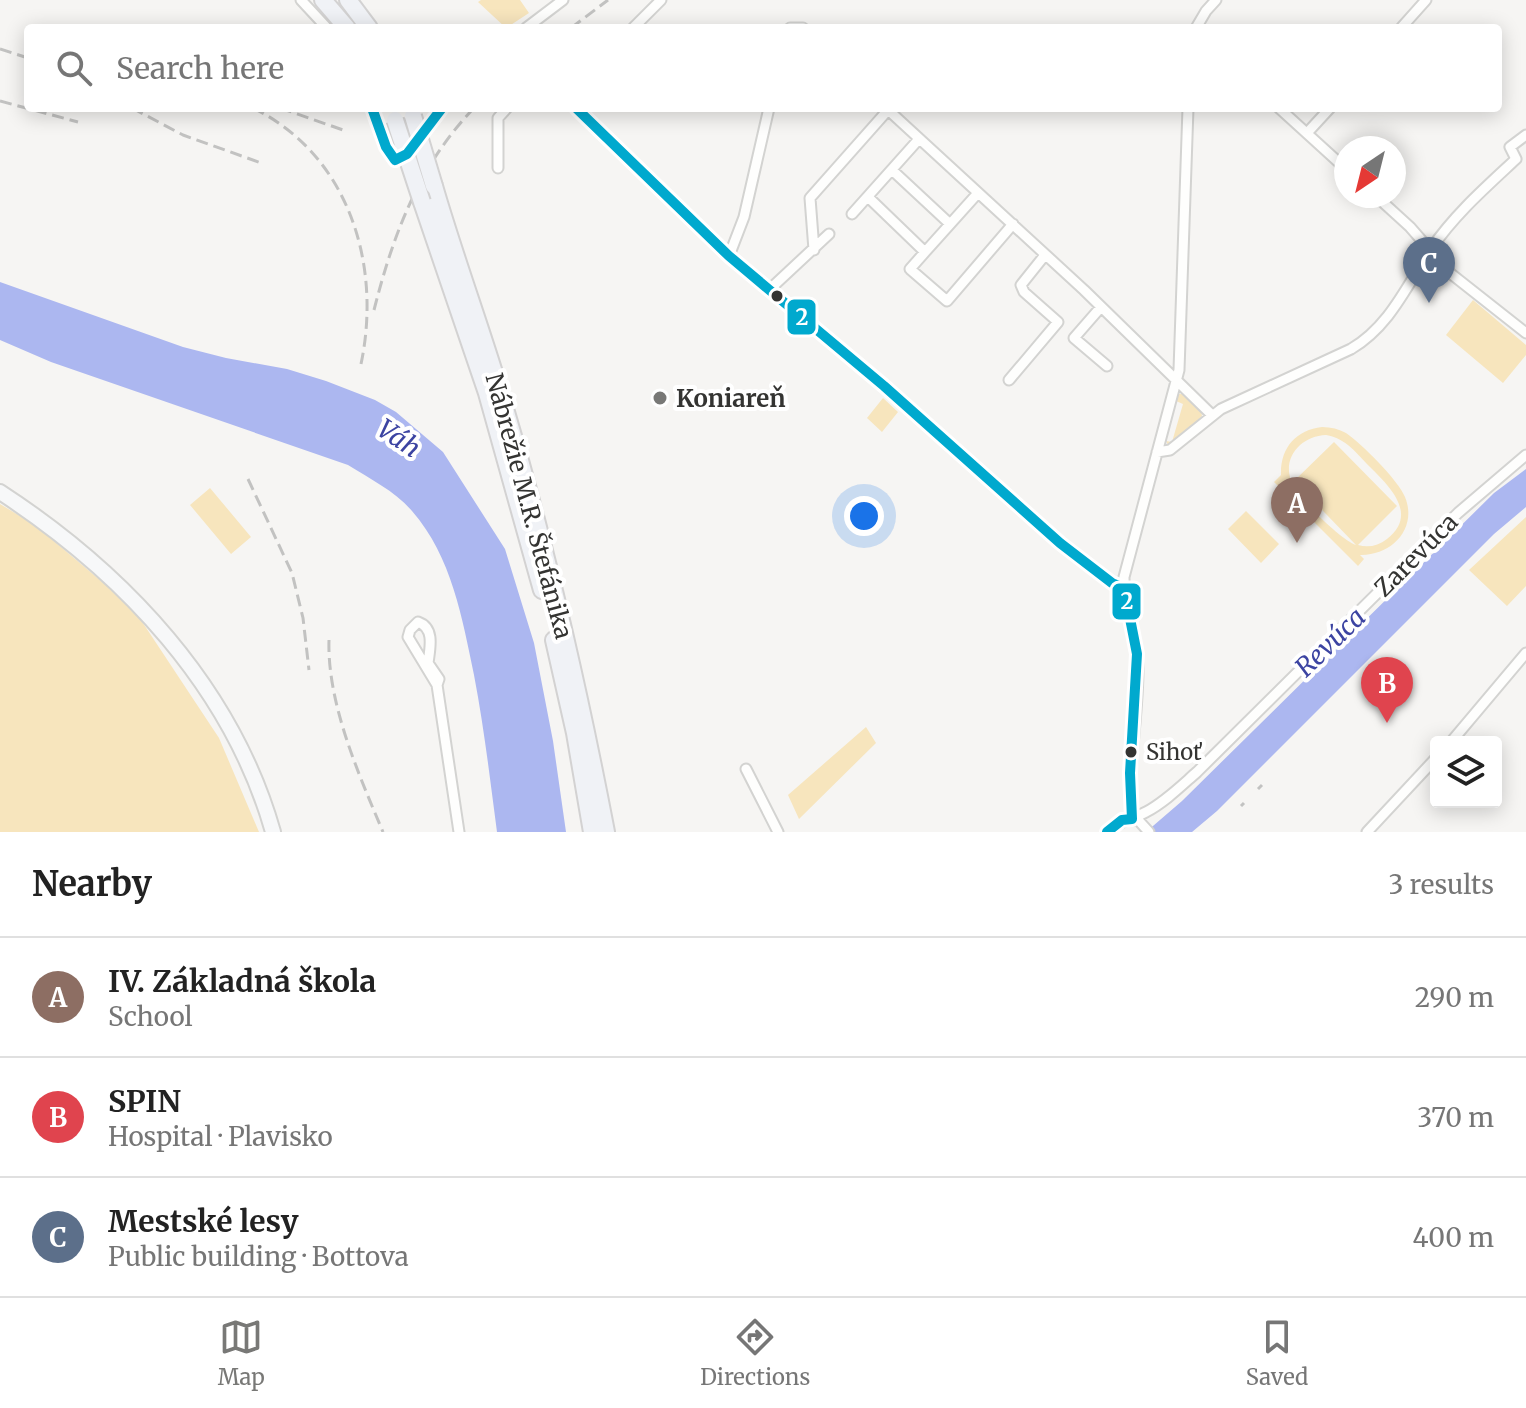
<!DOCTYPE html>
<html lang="en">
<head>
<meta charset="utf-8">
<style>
	body { margin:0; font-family:Merriweather,serif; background:#f6f6f6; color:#222 }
	.controls { position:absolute; right:24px; bottom:24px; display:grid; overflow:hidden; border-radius:8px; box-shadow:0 4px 20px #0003 }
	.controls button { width:72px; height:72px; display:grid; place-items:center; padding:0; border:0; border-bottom:2px solid #e0e0e0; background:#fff; color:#222; font:40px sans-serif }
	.compass { position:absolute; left:1334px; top:136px; width:72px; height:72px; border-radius:50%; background:#fff; box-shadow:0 4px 20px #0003; rotate:215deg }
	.you { position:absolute; left:864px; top:516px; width:28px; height:28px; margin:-20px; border:6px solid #fff; border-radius:50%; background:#1a73e8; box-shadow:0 0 0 12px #1a73e833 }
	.badge { display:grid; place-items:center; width:52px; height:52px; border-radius:50%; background:#787876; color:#fff; font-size:26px; font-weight:700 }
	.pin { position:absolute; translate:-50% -66px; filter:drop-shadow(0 2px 4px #0008) }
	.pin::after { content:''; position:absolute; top:42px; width:28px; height:24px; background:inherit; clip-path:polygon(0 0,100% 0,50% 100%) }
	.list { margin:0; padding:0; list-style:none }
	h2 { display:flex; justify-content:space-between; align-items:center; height:104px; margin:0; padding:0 32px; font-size:34px }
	h2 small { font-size:26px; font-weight:400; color:#767676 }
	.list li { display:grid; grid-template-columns:52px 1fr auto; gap:24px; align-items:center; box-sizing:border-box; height:120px; padding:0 32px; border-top:2px solid #e0e0e0 }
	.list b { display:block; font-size:30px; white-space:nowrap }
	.list p { margin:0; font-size:26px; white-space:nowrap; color:#767676 }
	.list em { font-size:26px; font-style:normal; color:#767676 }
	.icon { flex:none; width:44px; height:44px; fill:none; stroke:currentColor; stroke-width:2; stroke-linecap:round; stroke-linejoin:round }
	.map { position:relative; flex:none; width:1526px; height:832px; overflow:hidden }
	.search { position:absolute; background:#fff; box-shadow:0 4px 20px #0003; left:24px; right:24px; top:24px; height:88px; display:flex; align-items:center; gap:20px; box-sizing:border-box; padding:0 28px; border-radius:8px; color:#767676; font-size:30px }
	.sheet { height:464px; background:#fff }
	nav { display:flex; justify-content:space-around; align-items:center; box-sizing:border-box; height:112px; border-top:2px solid #e0e0e0; background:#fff; font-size:22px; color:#767676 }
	nav a { display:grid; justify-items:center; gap:4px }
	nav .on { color:#787876 }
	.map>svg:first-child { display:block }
	.green { fill:#f7e5bd; fill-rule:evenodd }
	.water { fill:#acb7f0 }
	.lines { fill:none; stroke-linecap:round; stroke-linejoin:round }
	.street-casing { stroke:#d3d3d1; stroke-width:13 }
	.secondary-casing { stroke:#d3d3d1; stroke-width:18 }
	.primary-casing { stroke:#d3d2d2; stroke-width:20 }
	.street { stroke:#fefefd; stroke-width:9 }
	.secondary { stroke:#f7f8f9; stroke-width:14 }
	.primary { stroke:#f0f2f6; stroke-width:16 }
	.rail { stroke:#c2c2c1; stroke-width:3; stroke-dasharray:12 6; stroke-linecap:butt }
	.primary-bridge-casing { stroke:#d3d2d2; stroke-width:20; stroke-linecap:butt }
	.primary-bridge { stroke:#f0f2f6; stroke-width:16 }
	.bus-1-casing { stroke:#fff; stroke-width:16 }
	.bus-1 { stroke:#00a9ce; stroke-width:10 }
	.bus-dot { fill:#343432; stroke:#fff; stroke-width:3 }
	.poi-dot { fill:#787876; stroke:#fff; stroke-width:3 }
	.labels { text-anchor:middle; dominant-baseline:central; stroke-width:8; stroke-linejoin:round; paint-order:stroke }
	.bus-label { font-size:22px; fill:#343432; stroke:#fff; text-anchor:start }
	.poi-label { font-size:24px; font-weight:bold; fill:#343432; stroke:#fff; text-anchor:start }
	.street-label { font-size:24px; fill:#343432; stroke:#fff }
	.water-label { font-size:26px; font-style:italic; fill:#3c44a2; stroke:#fff }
	.line-badge { stroke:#fff; stroke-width:3 }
	.badge-label { font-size:22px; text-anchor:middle; font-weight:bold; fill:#fff }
</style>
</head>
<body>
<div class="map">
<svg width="1526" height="832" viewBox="0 0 1526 832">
	<rect width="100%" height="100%" fill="#f6f5f3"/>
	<path class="green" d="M 481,0 L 520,0 L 529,13 L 506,28 L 478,2 Z
		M 1473,300 L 1526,345 L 1526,355 L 1503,383 L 1446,335 Z
		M 1178,394 L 1184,394 L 1201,411 L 1202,416 L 1172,445 L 1168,445 L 1166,441 L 1172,442 L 1183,404 L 1176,401 Z
		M 883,398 L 898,412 L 882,432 L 867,418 Z
		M 1322,427 C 1331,427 1339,429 1346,433 C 1361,443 1399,481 1405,497 C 1418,529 1391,556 1360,555 L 1364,559 L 1358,566 L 1274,482 L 1281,475 C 1280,448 1296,430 1322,427 ZM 1326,435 C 1346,438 1357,454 1370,467 C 1389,486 1419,514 1387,539 C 1378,546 1368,548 1358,545 L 1397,506 L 1334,442 L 1294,481 L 1356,545 C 1341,540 1299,499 1292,483 C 1281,458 1301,436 1326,435 Z
		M 210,488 L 251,537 L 231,554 L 190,505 Z
		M 0,504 L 35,525 L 133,608 L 219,738 L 259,832 L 0,832 Z
		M 1246,511 L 1279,544 L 1261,563 L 1228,529 Z
		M 1526,517 L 1526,586 L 1507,606 L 1469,570 Z
		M 866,727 L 876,743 L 799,819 L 788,795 Z"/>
	<path class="water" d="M 0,282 L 183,347 L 226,358 L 287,369 L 326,381 L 375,400 L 396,412 L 443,452 L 505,549 L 534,643 L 553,741 L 566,832 L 497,832 C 490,779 484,727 474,675 C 462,618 452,557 412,511 C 395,491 370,479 348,465 L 51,362 L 0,340 Z
		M 1526,469 L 1526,507 L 1494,534 L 1217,811 L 1192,832 L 1146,832 L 1182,801 L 1494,493 Z"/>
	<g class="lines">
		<defs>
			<path id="street" d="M 301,0 L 327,28
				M 526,28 L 563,0
				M 633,28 L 661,0
				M 790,28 L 803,28
				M 1196,28 L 1206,11 L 1216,0
				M 1401,28 L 1426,0
				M 372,108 L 386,147 L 395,160 L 407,154 L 442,108
				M 576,108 L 729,256 L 884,386 L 1060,543 L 1112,583 L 1124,588
				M 886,108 L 1084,290 L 1212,415
				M 1279,108 L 1346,169
				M 1307,133 L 1330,108
				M 498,168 L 498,118 L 507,108
				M 892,170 L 950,224
				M 1376,196 L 1410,227 L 1450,273 L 1526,333
				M 868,197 L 925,252 L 978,193
				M 852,214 L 919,139
				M 814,250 L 810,198 L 888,110
				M 925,252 L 910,269 L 947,301 L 1013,224
				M 729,256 L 744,217 L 769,108
				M 769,290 L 829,234
				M 1101,307 L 1074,338 L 1107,366
				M 1009,380 L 1058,322 L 1024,292 L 1021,285 L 1045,255
				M 1157,452 L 1170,450 L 1221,409 L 1351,349 C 1390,326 1407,285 1431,249 C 1455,214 1486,187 1516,159 L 1510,147 L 1526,135
				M 437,685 L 408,637 L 410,630 L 418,622 C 435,628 430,648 428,663 L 439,679 L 437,685 L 459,832
				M 1451,742 L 1526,653
				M 746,769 L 778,832
				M 1132,819 C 1127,768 1138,720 1138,669 C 1137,637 1124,608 1124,577 L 1179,370 L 1188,108
				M 1132,819 L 1139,821 L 1149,832
				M 1107,832 C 1122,819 1130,821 1146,812 C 1165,802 1181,786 1197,772 L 1458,513 L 1526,455
				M 1367,832 L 1436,758"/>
			<path id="secondary" d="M 0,492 C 124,573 232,687 273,832"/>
			<path id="primary" d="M 323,0 L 347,28
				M 348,0 L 369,28
				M 434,186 C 456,262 484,336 506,412 C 547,550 579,691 606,832
				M 422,202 L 487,393 L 542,590
				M 554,640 L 575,733 L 592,832"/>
		</defs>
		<use href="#street" class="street-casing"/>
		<use href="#secondary" class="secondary-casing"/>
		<use href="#primary" class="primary-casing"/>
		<use href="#street" class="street"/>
		<use href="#secondary" class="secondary"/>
		<use href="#primary" class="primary"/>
		<path class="rail" d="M 571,28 L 608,0
			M 0,49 L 28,58
			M 0,101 L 78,122
			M 132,108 L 183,135 L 264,164
			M 253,108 C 349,155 382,265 361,364
			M 280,108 L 346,131
			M 374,310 C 393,235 419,165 474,108
			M 248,479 L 292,573 L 303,618 L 309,670
			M 329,640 C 327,703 359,775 383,832
			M 1258,789 L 1262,785
			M 1241,806 L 1244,803"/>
		<defs>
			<path id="primary-bridge" d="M 413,116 L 434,186
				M 395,120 L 422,202"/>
		</defs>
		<use href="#primary-bridge" class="primary-bridge-casing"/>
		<use href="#primary-bridge" class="primary-bridge"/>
		<defs>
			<path id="bus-1" d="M 372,108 L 386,147 L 395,160 L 407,154 L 442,108
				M 576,108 L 729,256 L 884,386 L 1060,543 L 1112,583 L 1124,588 L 1137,654 L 1130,773 L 1132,819 L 1122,820 L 1107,832"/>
		</defs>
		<use href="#bus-1" class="bus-1-casing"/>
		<use href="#bus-1" class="bus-1"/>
	</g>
	<g class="bus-dot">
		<circle cx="777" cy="296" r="7"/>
		<circle cx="1131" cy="752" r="7"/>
	</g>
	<circle class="poi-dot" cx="660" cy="398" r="8"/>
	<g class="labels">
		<g class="bus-label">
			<text x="1146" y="752">Sihoť</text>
		</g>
		<g class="poi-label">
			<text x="676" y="398">Koniareň</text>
		</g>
		<g class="street-label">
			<text transform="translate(529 506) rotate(75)">Nábrežie M.R. Štefánika</text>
			<text transform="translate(1416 555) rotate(-45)">Zarevúca</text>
		</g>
		<g class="water-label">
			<text transform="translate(399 438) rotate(34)">Váh</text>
			<text transform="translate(1330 642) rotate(-44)">Revúca</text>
		</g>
	</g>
	<g class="line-badge">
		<rect x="786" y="298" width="31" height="38" rx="8" fill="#00a9ce"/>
		<rect x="1111" y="582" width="31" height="39" rx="8" fill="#00a9ce"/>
	</g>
	<g class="badge-label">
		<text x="802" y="325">2</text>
		<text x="1127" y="609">2</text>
	</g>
</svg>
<div class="controls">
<button><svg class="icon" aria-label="layers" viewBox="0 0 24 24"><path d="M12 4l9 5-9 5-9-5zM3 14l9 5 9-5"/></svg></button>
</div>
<svg class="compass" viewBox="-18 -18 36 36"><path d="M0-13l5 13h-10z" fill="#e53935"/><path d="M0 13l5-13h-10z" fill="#767676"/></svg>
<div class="you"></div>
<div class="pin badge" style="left:1297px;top:543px;background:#8d6e63">A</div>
<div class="pin badge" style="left:1387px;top:723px;background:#e0444e">B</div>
<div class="pin badge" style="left:1429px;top:303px;background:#5c6f8a">C</div>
<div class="search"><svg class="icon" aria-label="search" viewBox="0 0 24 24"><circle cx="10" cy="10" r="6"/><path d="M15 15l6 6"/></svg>Search here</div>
</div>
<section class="sheet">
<h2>Nearby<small>3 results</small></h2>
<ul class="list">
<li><span class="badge" style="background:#8d6e63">A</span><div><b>IV. Základná škola</b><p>School</p></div><em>290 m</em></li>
<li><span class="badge" style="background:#e0444e">B</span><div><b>SPIN</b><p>Hospital · Plavisko</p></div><em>370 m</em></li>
<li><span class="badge" style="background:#5c6f8a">C</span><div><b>Mestské lesy</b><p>Public building · Bottova</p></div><em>400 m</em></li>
</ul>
</section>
<nav>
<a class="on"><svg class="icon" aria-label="map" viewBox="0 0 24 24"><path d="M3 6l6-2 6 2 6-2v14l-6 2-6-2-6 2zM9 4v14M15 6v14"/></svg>Map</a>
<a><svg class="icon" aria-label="directions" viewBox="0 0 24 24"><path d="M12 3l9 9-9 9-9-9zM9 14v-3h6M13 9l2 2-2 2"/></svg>Directions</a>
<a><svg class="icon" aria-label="saved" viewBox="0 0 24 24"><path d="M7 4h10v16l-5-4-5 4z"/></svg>Saved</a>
</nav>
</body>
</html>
